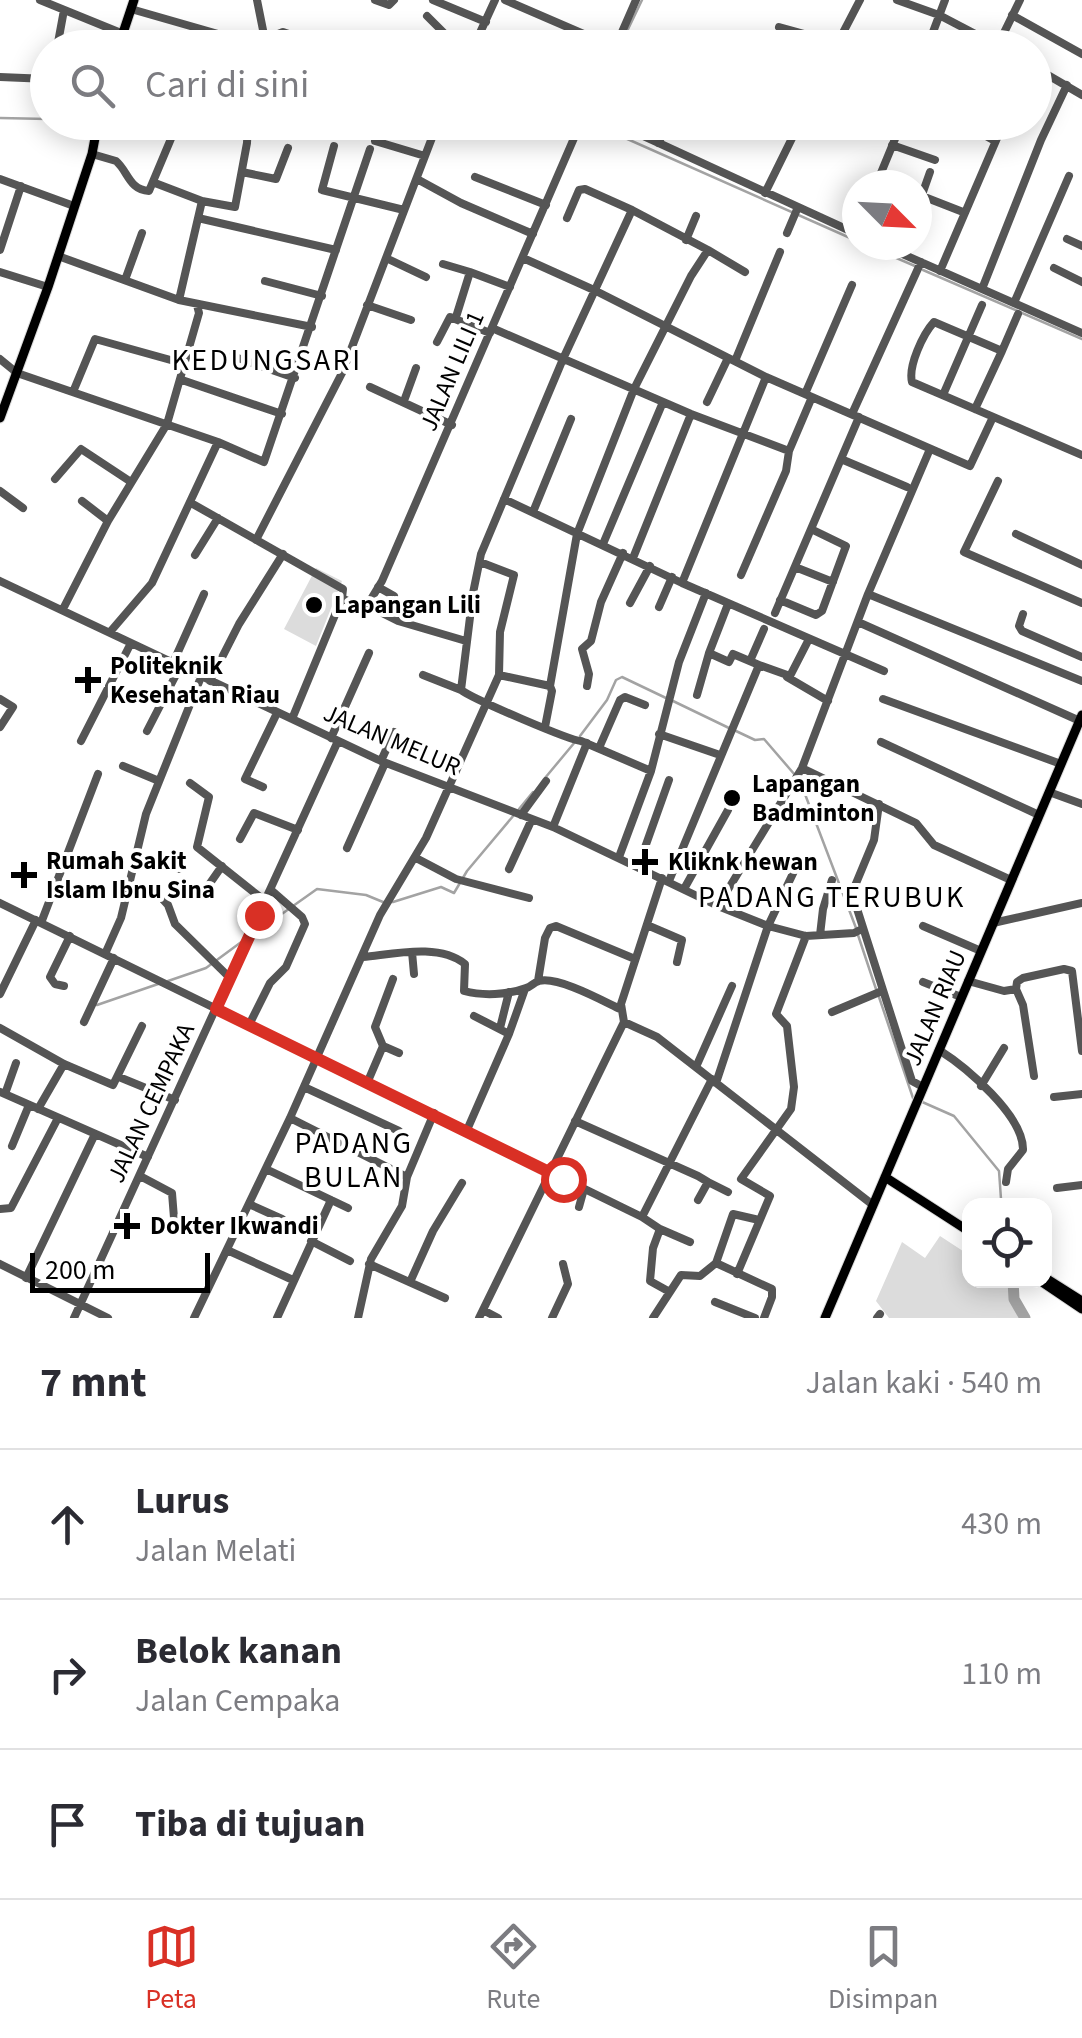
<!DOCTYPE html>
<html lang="id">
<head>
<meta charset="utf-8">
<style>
	body { margin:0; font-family:"Source Sans 3",sans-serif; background:#f2f2f3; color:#2b2b33 }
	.controls { position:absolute; right:30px; bottom:30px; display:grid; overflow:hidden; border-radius:20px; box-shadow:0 5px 25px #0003 }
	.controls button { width:90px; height:90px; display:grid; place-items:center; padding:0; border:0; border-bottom:2px solid #e1e1e2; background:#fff; color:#2b2b33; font:50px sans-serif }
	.compass { position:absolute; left:842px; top:170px; width:90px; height:90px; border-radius:50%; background:#fff; box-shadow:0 5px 25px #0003; rotate:114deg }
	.scale { position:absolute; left:30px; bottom:25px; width:180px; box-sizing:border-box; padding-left:10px; border:5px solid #000; border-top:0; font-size:28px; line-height:35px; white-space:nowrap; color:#000; -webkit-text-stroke:8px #fff; paint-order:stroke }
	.stop { position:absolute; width:30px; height:30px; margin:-22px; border:8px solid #d93025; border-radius:50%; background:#fff }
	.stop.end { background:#d93025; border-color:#fff; box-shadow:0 2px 10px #0008 }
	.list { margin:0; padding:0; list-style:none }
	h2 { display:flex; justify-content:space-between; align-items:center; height:130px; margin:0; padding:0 40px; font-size:42px }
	h2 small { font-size:32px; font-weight:400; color:#7c7c81 }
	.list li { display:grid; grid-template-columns:65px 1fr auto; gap:30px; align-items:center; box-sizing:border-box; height:150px; padding:0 40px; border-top:2px solid #e1e1e2 }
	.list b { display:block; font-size:38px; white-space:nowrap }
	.list p { margin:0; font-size:32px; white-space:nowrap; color:#7c7c81 }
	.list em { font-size:32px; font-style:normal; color:#7c7c81 }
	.icon { flex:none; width:55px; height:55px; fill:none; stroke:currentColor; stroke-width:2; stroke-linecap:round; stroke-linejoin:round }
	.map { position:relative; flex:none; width:1082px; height:1318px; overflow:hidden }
	.search { position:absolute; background:#fff; box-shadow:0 5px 25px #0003; left:30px; right:30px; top:30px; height:110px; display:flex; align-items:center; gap:25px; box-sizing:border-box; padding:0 35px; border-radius:55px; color:#7c7c81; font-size:38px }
	.sheet { height:580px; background:#fff }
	nav { display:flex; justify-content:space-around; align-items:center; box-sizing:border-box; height:140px; border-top:2px solid #e1e1e2; background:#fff; font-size:28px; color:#7c7c81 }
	nav a { display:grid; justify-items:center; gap:5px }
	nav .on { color:#d93025 }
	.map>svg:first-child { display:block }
	.green { fill:#dcdcdc }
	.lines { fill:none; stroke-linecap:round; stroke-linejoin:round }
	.stream { stroke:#a3a3a3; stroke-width:2.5 }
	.river { stroke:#a3a3a3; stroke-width:11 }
	.major-casing { stroke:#dbdbdb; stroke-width:11 }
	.minor { stroke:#555; stroke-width:8 }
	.major { stroke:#000; stroke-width:9 }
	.route { stroke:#d93025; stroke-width:12 }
	.poi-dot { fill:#000; stroke:#fff; stroke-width:4 }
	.labels { text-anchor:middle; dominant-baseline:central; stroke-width:8; stroke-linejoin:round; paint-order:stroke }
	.street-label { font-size:25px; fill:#000; stroke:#fff }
	.poi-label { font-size:25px; font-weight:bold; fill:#000; stroke:#fff; text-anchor:start }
	.quarter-label { font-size:30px; letter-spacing:2.5px; fill:#000; stroke:#fff }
</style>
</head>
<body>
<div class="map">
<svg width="1082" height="1318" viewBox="0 0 1082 1318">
	<rect width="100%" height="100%" fill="#fff"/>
	<path class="green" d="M 316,568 L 342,581 L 316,646 L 284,629 Z
		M 940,1236 L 969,1255 L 970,1280 L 1008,1281 L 1011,1301 L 1023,1318 L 889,1318 L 876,1301 L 902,1242 L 925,1258 Z"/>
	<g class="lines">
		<path class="stream" d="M 619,48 L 642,0
			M 0,118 L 48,119
			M 154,122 L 172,126
			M 589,122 L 857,241
			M 180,127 C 212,132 255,144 287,135 C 301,131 311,124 326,122
			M 866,245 L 915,266
			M 923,270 L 1082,339
			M 673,701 L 729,728
			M 736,731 L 755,740 L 764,739 L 795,775
			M 580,736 L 607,700 L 616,680 L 622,677 L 666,698
			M 545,778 L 575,742
			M 800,781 L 856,928
			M 519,809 L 533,792
			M 255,933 L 317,889 L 366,895 L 383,902 L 393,902 L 441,887 L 454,893 L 467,871 L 514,815
			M 858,935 L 876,989
			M 168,981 L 206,968 L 244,940
			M 879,997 L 913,1098
			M 97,1005 L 161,983
			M 920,1101 L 954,1116 L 999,1171 L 1001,1199"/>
		<path class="river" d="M 1013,1280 L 1014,1299 L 1025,1318"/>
		<defs>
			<path id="major" d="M 118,48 L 134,0
				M 0,418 L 48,287 L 92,154 L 98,122
				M 885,1177 L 970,1232
				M 1044,1277 L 1082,1301
				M 1039,1280 L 1082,1309
				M 825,1318 L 1082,715"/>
		</defs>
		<use href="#major" class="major-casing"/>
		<path class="minor" d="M 40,0 L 121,33
			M 257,0 L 265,40
			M 375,0 L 389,5 L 394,0
			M 433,0 L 486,22
			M 505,0 L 616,48
			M 897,0 L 939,15 L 1002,48
			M 131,9 L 253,44 L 283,32 L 330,48
			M 1012,15 L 1082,54
			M 427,16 L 459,48
			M 779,27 L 837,43
			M 998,45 L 1020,0
			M 57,48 L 64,10
			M 473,48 L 495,0
			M 615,48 L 636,0
			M 835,48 L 860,0
			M 927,48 L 945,0
			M 1034,67 L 1082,95
			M 0,77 L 48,79
			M 613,122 L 857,234
			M 961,122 L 995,141
			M 375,141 L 425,156
			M 658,143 L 670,122
			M 892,145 L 935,160
			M 334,146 L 322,190 L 404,210
			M 92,154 L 116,161 C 128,171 129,190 149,191 L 178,122
			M 242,172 L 276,179 L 288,148
			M 475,177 L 546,205
			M 0,179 L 74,206
			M 417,179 L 461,203 L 533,234
			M 155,183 L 202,201 L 235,207 L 247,143 L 248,122
			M 876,185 L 902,122
			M 765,193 L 800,122
			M 922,196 L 963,212
			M 917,209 L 930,172
			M 198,218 L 336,250
			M 567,218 L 579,190 L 585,189 L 632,210
			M 787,233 L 798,207
			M 1067,239 L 1082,246
			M 686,240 L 696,216
			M 882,245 L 1082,333
			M 0,250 L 21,186
			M 708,250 L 745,272
			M 58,256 L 179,300 L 312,327
			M 386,258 L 426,277
			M 523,258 L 594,290 L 766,377
			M 443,264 L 470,272
			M 1054,268 L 1082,282
			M 940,271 L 1004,122
			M 0,272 L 48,287
			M 125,280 L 142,233
			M 265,281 L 322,296
			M 982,289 L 1041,140 L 1067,85
			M 179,300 L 202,201
			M 1014,303 L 1069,176
			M 367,305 L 411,320
			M 456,317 L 470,272 L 510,287
			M 492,328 L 691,414 L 789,451 L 786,471 L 741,575
			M 437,342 L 450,317 L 490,333
			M 1002,351 L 1018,314
			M 232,356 L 295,378
			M 0,359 L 17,373 L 218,442 L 264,462 L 370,149
			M 735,361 L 780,252
			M 182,380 L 282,414
			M 370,387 L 452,425
			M 73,392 L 95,339 L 185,364
			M 805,394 L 852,285
			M 943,395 L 982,305
			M 404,401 L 416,368
			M 707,402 L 728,358
			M 975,409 L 1002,351 L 934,322 C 923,334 908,366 912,382 C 968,406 1025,430 1082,455
			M 852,414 L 921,262
			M 789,451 L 812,397
			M 841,459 L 907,487
			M 55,479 L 81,449 L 131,482
			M 998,481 L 964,552 L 1082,603
			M 0,491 L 23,508
			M 504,499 L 682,583 L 884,671
			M 82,501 L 108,521
			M 191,503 L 343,589 L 342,598 L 292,719
			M 533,512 L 571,419
			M 1016,534 L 1082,565
			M 256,540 L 342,373 L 438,122
			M 603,544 L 663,402
			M 195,555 L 218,518
			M 633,558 L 691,414
			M 480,562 L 514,575 L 500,632 L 499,675
			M 795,567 L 833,582
			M 0,581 L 381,761 L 553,827 L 718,906 L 768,926 L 806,936 L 854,933 L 862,929
			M 682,583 L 766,377 L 970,466 L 993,417
			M 378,587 L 394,596
			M 868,594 L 1082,681
			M 342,598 L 365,609 L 382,581 L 581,122
			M 780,600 L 816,615 L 822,611 L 846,546 L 811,529
			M 630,603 L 650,566
			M 368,606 L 398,621 L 466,641
			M 659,607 L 672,577
			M 63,609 L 108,521 L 167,424 L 199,313 L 197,305
			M 775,613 L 859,417
			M 1023,614 L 1019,626 L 1022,631 L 1082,657
			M 858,622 L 1080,721
			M 110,632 L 152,583 L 218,442
			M 709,653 L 728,604
			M 750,661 L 764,629
			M 173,663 L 204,594
			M 423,675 L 461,690
			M 787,677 L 828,701
			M 210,681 L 239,624 L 283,554
			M 587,686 L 589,674 L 582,649 L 591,641 L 601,602 L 623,553
			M 697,695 L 709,653 L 729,662 L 733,654 L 759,665
			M 0,699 L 13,707 L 0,727
			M 883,699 L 1061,764
			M 545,727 L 552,691 L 550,686
			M 147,731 L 180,667
			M 659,734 L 720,755
			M 331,738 L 369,653
			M 81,741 L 131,643
			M 881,742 L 1039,815
			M 599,748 L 620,700 L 625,697 L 645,705
			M 381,761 L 394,732
			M 123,766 L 159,781
			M 802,768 L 916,823 L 934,845 L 1011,880
			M 190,783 L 209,797 L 197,847 L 265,901
			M 263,787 L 245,779 L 277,713
			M 1049,792 L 1082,804
			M 879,804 L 874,840 L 852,893 L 912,1081 L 923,1087
			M 521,815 L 546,781
			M 553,827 L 587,743
			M 240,839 L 254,813 L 298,830
			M 347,848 L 385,763
			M 136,854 L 179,869
			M 619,857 L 651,771 L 679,662 L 706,593
			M 416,858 L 456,879 L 529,898
			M 638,867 L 669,780
			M 509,869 L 532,819
			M 669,881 L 759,665 L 790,676 L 809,639
			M 684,889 L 728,810
			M 157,893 L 168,905 L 175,924 L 230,978
			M 201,896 L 222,866
			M 0,903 L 642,1217 L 660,1229 L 653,1248 L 650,1281 L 668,1291
			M 718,906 L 802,768 L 868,594 L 930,449
			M 41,923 L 98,774
			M 993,923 L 1082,903
			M 647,925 L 682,940 L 677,962
			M 923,926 L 981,951
			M 820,935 L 823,909 L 832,880
			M 412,952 L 414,974
			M 105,954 L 121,918 L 146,814 L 201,677
			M 363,957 C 394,954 439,943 465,964 L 464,991 C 483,996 507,995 526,988 C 531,987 534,982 539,981 C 558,976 603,1001 620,1009
			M 538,981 L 545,938 L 550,928 L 556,926 L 635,959
			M 968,981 L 1004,991 L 1016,989
			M 923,982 L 961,997
			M 64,986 L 55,984 L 50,977 L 70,936
			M 1016,989 L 1017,982 L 1023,978 L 1064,969 L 1072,971 L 1082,1051
			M 1016,989 L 1023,1005 L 1034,1076
			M 0,994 L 36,920
			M 832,1012 L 882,991
			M 474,1016 L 509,1034
			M 84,1022 L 114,958
			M 624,1022 L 657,1037 L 873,1205
			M 249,1025 L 270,983 L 286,967 L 305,924 L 302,917 L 271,890
			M 0,1028 L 64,1064 L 113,1085 L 142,1026
			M 500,1028 L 509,992
			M 383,1046 L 375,1027 L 393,979
			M 939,1050 C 966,1067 1024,1116 1023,1150 L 1008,1169 L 1006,1182
			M 696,1067 L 732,986
			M 119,1077 L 175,1100
			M 368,1081 L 383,1046 L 399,1053
			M 716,1083 L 768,926 L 797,865
			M 981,1086 L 1004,1048
			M 304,1087 L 399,1131
			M 0,1092 L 148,1157
			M 5,1094 L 16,1063
			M 1054,1097 L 1082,1094
			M 38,1109 L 64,1064
			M 290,1118 L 407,1177 L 402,1206 L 371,1259 L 358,1318
			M 575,1121 L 698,1176 L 708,1182 L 698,1200
			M 467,1130 L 509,1034 L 525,989
			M 12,1146 L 29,1105
			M 266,1169 L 348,1208
			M 140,1176 L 172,1193 L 174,1218
			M 407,1177 L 434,1113
			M 708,1182 L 728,1192
			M 1057,1188 L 1082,1185
			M 249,1204 L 282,1219
			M 579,1207 L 584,1189
			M 0,1209 L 11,1208 L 58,1118
			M 642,1217 L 712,1079
			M 660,1229 L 690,1242
			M 311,1241 L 350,1261
			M 227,1250 L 293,1280
			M 716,1263 L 772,1289 L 772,1297 L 764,1318
			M 0,1264 L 108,1318
			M 369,1264 L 445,1298
			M 737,1274 L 770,1196 L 741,1179 L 791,1109 L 794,1087 L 787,1026 L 776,1014 L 806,936
			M 26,1278 L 95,1134
			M 410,1282 L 433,1231 L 462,1183
			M 715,1302 L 755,1318
			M 483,1310 L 498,1318
			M 74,1318 L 338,741
			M 194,1318 L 290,1118 L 380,915 L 426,838 L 499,675 L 550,686 L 577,534 L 634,389 L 691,276 L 708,250 L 632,210 L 563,359 L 481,554 L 473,593 L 461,690 C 473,699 571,741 581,741 L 651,771
			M 277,1318 L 331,1200
			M 479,1318 L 624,1022 L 621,1004 L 662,878
			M 552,1318 L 568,1284 L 563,1264
			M 653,1318 L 681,1275 L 700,1276 L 716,1263 L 733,1214 L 759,1220
			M 877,1318 L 880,1314"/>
		<use href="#major" class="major"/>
	</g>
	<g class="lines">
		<path class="route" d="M 259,915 L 216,1009 L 563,1179"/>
	</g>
	<g class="poi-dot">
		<circle cx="314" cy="605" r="10"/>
		<path d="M83 665h10v10h10v10h-10v10h-10v-10h-10v-10h10z"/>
		<circle cx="732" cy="798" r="10"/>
		<path d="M640 847h10v10h10v10h-10v10h-10v-10h-10v-10h10z"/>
		<path d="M19 860h10v10h10v10h-10v10h-10v-10h-10v-10h10z"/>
		<path d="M122 1211h10v10h10v10h-10v10h-10v-10h-10v-10h10z"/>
	</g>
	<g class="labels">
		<g class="street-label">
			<text transform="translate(452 371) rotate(-67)">JALAN LILI 1</text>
			<text transform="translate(392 740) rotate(23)">JALAN MELUR</text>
			<text transform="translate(935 1008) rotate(-67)">JALAN RIAU</text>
			<text transform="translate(151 1103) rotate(-65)">JALAN CEMPAKA</text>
		</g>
		<g class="poi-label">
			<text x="334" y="605">Lapangan Lili</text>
			<text x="110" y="666">Politeknik<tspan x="110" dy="29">Kesehatan Riau</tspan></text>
			<text x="752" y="784">Lapangan<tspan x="752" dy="29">Badminton</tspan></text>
			<text x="46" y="861">Rumah Sakit<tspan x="46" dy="29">Islam Ibnu Sina</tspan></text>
			<text x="668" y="862">Kliknk hewan</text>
			<text x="150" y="1226">Dokter Ikwandi</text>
		</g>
		<g class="quarter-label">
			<text x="267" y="360">KEDUNGSARI</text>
			<text x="832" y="897">PADANG TERUBUK</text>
			<text x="354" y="1143">PADANG<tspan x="354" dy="34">BULAN</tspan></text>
		</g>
	</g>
</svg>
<div class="controls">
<button><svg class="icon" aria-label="locate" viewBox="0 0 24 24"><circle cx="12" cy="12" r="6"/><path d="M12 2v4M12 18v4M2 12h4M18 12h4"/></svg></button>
</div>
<svg class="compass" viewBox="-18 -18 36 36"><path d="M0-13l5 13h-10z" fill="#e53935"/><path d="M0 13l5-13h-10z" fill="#7c7c81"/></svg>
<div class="scale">200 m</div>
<div class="stop" style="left:563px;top:1179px"></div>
<div class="stop end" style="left:259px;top:915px"></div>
<div class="search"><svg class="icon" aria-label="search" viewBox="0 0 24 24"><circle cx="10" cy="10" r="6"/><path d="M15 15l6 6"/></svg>Cari di sini</div>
</div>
<section class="sheet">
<h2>7 mnt<small>Jalan kaki · 540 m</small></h2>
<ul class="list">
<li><svg class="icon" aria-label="ahead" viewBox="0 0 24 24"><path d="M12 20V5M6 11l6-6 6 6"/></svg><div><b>Lurus</b><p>Jalan Melati</p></div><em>430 m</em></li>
<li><svg class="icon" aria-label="right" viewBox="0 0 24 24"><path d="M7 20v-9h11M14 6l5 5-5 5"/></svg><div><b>Belok kanan</b><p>Jalan Cempaka</p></div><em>110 m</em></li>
<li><svg class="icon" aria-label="arrive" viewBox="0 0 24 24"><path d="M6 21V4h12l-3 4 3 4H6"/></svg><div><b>Tiba di tujuan</b></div></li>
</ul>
</section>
<nav>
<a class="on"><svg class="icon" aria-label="map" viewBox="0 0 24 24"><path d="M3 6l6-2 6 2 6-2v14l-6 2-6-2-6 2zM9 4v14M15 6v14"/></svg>Peta</a>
<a><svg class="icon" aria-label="directions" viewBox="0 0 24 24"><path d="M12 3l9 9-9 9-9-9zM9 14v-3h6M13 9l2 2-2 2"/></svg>Rute</a>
<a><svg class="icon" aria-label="saved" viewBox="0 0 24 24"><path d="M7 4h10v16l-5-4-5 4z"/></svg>Disimpan</a>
</nav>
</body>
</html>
